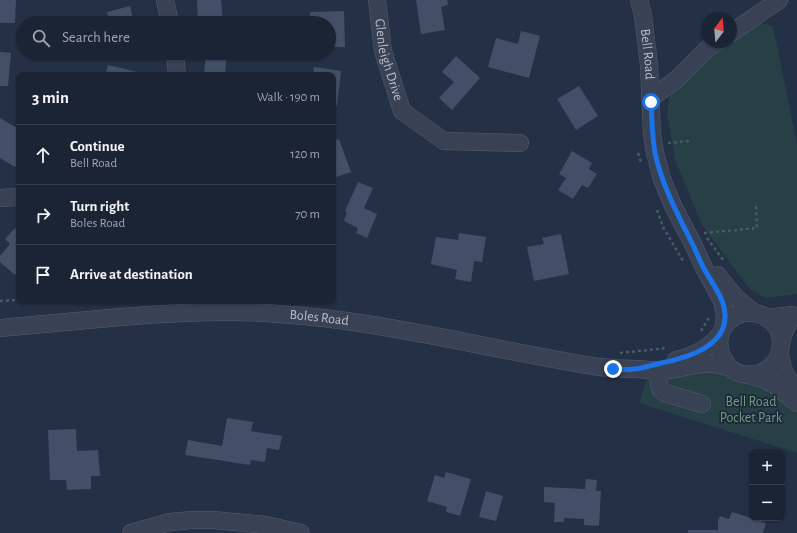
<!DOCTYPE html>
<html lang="en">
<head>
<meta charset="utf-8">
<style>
	body { margin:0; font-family:"Alegreya Sans",sans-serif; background:#242c3c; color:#f1f3f6 }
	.controls { position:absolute; right:12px; bottom:12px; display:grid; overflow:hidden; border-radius:8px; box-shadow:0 1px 3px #0004 }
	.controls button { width:36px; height:36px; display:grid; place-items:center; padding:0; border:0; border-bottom:1px solid #39414f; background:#1b2434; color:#f1f3f6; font:20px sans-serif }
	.compass { position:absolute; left:701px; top:12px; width:36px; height:36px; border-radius:50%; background:#1b2434; box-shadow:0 1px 3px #0004; rotate:16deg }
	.stop { position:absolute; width:12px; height:12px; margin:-9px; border:3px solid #1a73e8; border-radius:50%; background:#fff }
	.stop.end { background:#1a73e8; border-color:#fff; box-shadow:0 1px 4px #0008 }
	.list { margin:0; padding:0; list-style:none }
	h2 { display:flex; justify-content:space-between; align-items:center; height:52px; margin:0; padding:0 16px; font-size:17px }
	h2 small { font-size:13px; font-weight:400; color:#a0a4ac }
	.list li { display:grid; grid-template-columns:26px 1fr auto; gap:12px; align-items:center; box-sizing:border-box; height:60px; padding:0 16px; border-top:1px solid #39414f }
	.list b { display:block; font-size:15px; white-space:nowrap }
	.list p { margin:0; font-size:13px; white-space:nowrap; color:#a0a4ac }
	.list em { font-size:13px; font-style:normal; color:#a0a4ac }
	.icon { flex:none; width:22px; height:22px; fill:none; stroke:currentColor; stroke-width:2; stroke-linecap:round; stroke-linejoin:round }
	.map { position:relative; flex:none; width:797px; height:533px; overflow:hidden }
	.search { position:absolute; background:#1b2434; box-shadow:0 1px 3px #0004; left:16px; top:16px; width:320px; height:44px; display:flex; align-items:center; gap:10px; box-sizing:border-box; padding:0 14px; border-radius:22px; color:#a0a4ac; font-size:15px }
	.panel { position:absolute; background:#1b2434; box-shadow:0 1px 3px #0004; left:16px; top:72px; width:320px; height:232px; border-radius:8px }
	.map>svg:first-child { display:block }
	.green { fill:#264046 }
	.building { fill:#434f67 }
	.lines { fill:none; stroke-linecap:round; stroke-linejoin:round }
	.minor-casing { stroke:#545d6e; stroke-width:18 }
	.path { stroke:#455d62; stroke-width:2.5; stroke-dasharray:3 3; stroke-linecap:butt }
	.minor { stroke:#394254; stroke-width:17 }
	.route { stroke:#1a73e8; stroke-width:5 }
	.labels { text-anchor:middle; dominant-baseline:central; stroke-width:3.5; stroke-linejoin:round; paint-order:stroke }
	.street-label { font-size:14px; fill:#b6bdce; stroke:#1d273a }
	.park-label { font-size:14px; fill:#6ba17c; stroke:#1d273a }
</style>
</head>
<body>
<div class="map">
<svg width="797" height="533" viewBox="0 0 797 533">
	<rect width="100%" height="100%" fill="#243045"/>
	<path class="green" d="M 760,23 L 773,26 L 797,145 L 797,294 L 766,298 L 750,289 L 702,225 L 675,160 L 667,113 L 670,91 L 722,47 Z
		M 707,369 L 758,383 L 797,410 L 797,453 L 639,403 L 647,377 Z"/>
	<path class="building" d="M 0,0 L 16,0 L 15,23 L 0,23 Z
		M 197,0 L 221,0 L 223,23 L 198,23 Z
		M 416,0 L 447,0 L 448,5 L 441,7 L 445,30 L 421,34 Z
		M 130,6 L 134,23 L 110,23 L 107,12 Z
		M 344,11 L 345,47 L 329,47 L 329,23 L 311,23 L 310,12 Z
		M 521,31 L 540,36 L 529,78 L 488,67 L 496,38 L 518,44 Z
		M 0,52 L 11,53 L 8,86 L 0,86 Z
		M 206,53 L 227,53 L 225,75 L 204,75 Z
		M 456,56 L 480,78 L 452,110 L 439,98 L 454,82 L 442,72 Z
		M 108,65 L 137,72 L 136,75 L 105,75 Z
		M 314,67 L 341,71 L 337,106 L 333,106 L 333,75 L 313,75 Z
		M 579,86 L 598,116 L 576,130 L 557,99 Z
		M 0,118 L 19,129 L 19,161 L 15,167 L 0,158 Z
		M 339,139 L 351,172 L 333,178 L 333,141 Z
		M 572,151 L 592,163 L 589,169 L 597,174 L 588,188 L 582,185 L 573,199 L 558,190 L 566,178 L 559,174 Z
		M 358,182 L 373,188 L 364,208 L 377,214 L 367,238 L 356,233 L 358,228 L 344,221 L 347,212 L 345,211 Z
		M 15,228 L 19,231 L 19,270 L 15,275 L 0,262 L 0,256 L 10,244 L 5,239 Z
		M 459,233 L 486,237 L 482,262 L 474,261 L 471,282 L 455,279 L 457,270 L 431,264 L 436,237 L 458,240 Z
		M 561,234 L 569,274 L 534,281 L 527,247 L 544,244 L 542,238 Z
		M 227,418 L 253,422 L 251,431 L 282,436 L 279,450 L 267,448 L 265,462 L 251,460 L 250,465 L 185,455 L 188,440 L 222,446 Z
		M 76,429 L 77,451 L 98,450 L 100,476 L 91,476 L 91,489 L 67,490 L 66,480 L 50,480 L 48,430 Z
		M 446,472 L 471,479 L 460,516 L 446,512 L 447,507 L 427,501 L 435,475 L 444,478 Z
		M 586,479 L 597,480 L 596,491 L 601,491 L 599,526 L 584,525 L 584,519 L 564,518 L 564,522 L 554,522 L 555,503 L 544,502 L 544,487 L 585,489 Z
		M 486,491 L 503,496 L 496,521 L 479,517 Z
		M 732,512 L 766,523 L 763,533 L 688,533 L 688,530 L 718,530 L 718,521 L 720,516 L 729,519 Z"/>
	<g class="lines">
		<defs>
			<g id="minor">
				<path d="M 165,0 L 170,23"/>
				<path id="s1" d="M 377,0 L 383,51 L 402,111 L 444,141 L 520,143"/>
				<path id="s2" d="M 639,0 L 643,15 L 649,65 L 652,134 L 655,153 L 662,179 L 673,206 L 693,244 L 704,268 L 722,301 L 725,315 L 724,326"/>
				<path d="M 731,33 L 779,0"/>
				<path d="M 175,53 L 177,75"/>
				<path d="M 651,98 L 677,79 L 707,49 L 718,42"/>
				<path d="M 0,198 L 19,197"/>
				<path d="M 718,275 C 729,291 740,304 757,314"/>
				<path d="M 766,318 L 792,315 L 783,335 L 781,343"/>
				<path id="s3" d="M 0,328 C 40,324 81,321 121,317 C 170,313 218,310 266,313 C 288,315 310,316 331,319 C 421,330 509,353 599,367 C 611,368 623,369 636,369 C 647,370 658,371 669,370 C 681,369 693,364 705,364 C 713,363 721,365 728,367 C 733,369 732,370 736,372 C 748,377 762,375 771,366 C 776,362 779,357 780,350 C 782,341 780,331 774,324 C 748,293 697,330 730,368"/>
				<path d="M 780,353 C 781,368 786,379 797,389"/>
				<path d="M 676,360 C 693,356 709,349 720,334"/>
				<path d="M 657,371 L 660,389 L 665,393 L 702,404"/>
				<path d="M 748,375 C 773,380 778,388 797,403"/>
				<path d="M 131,533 L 170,522 L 192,520 L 213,520 L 266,525 L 301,533"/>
			</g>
		</defs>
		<use href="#minor" class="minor-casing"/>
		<path class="path" d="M 668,143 L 689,141
			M 638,153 L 641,162
			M 657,210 L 663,227 L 683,261
			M 704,233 L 757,228 L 756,203
			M 707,238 L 724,261
			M 0,301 L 19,300
			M 701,331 L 710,316
			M 620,353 L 667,348"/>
		<use href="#minor" class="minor"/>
	</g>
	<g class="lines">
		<path class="route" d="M 613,369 C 620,369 628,370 635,369 C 644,368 653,365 661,363 C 687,358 727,347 725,314 C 724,297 711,282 703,267 C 699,259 696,251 692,243 C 677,213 662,185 655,153 C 652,136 652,119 651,102"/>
	</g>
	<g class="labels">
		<g class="street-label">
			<text stroke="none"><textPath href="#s2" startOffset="55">Bell Road</textPath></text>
			<text stroke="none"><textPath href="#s1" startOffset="61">Glenleigh Drive</textPath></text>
			<text stroke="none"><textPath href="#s3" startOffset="320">Boles Road</textPath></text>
		</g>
		<g class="park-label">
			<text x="751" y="402">Bell Road<tspan x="751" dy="16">Pocket Park</tspan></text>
		</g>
	</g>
</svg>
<div class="controls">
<button>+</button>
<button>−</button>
</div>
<svg class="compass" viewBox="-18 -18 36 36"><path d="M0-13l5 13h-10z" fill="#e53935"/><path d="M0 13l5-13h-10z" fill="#a0a4ac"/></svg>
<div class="stop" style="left:651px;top:102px"></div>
<div class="stop end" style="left:613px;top:369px"></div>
<div class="search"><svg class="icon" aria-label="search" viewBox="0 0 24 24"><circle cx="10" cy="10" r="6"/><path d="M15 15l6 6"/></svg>Search here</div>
<section class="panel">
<h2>3 min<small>Walk · 190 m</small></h2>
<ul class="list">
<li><svg class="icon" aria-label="ahead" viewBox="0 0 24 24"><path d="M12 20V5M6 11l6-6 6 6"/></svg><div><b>Continue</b><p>Bell Road</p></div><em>120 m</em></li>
<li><svg class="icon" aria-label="right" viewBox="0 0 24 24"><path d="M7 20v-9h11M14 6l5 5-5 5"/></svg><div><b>Turn right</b><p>Boles Road</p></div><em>70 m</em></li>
<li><svg class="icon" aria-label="arrive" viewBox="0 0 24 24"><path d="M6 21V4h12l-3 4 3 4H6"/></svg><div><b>Arrive at destination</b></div></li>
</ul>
</section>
</div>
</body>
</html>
